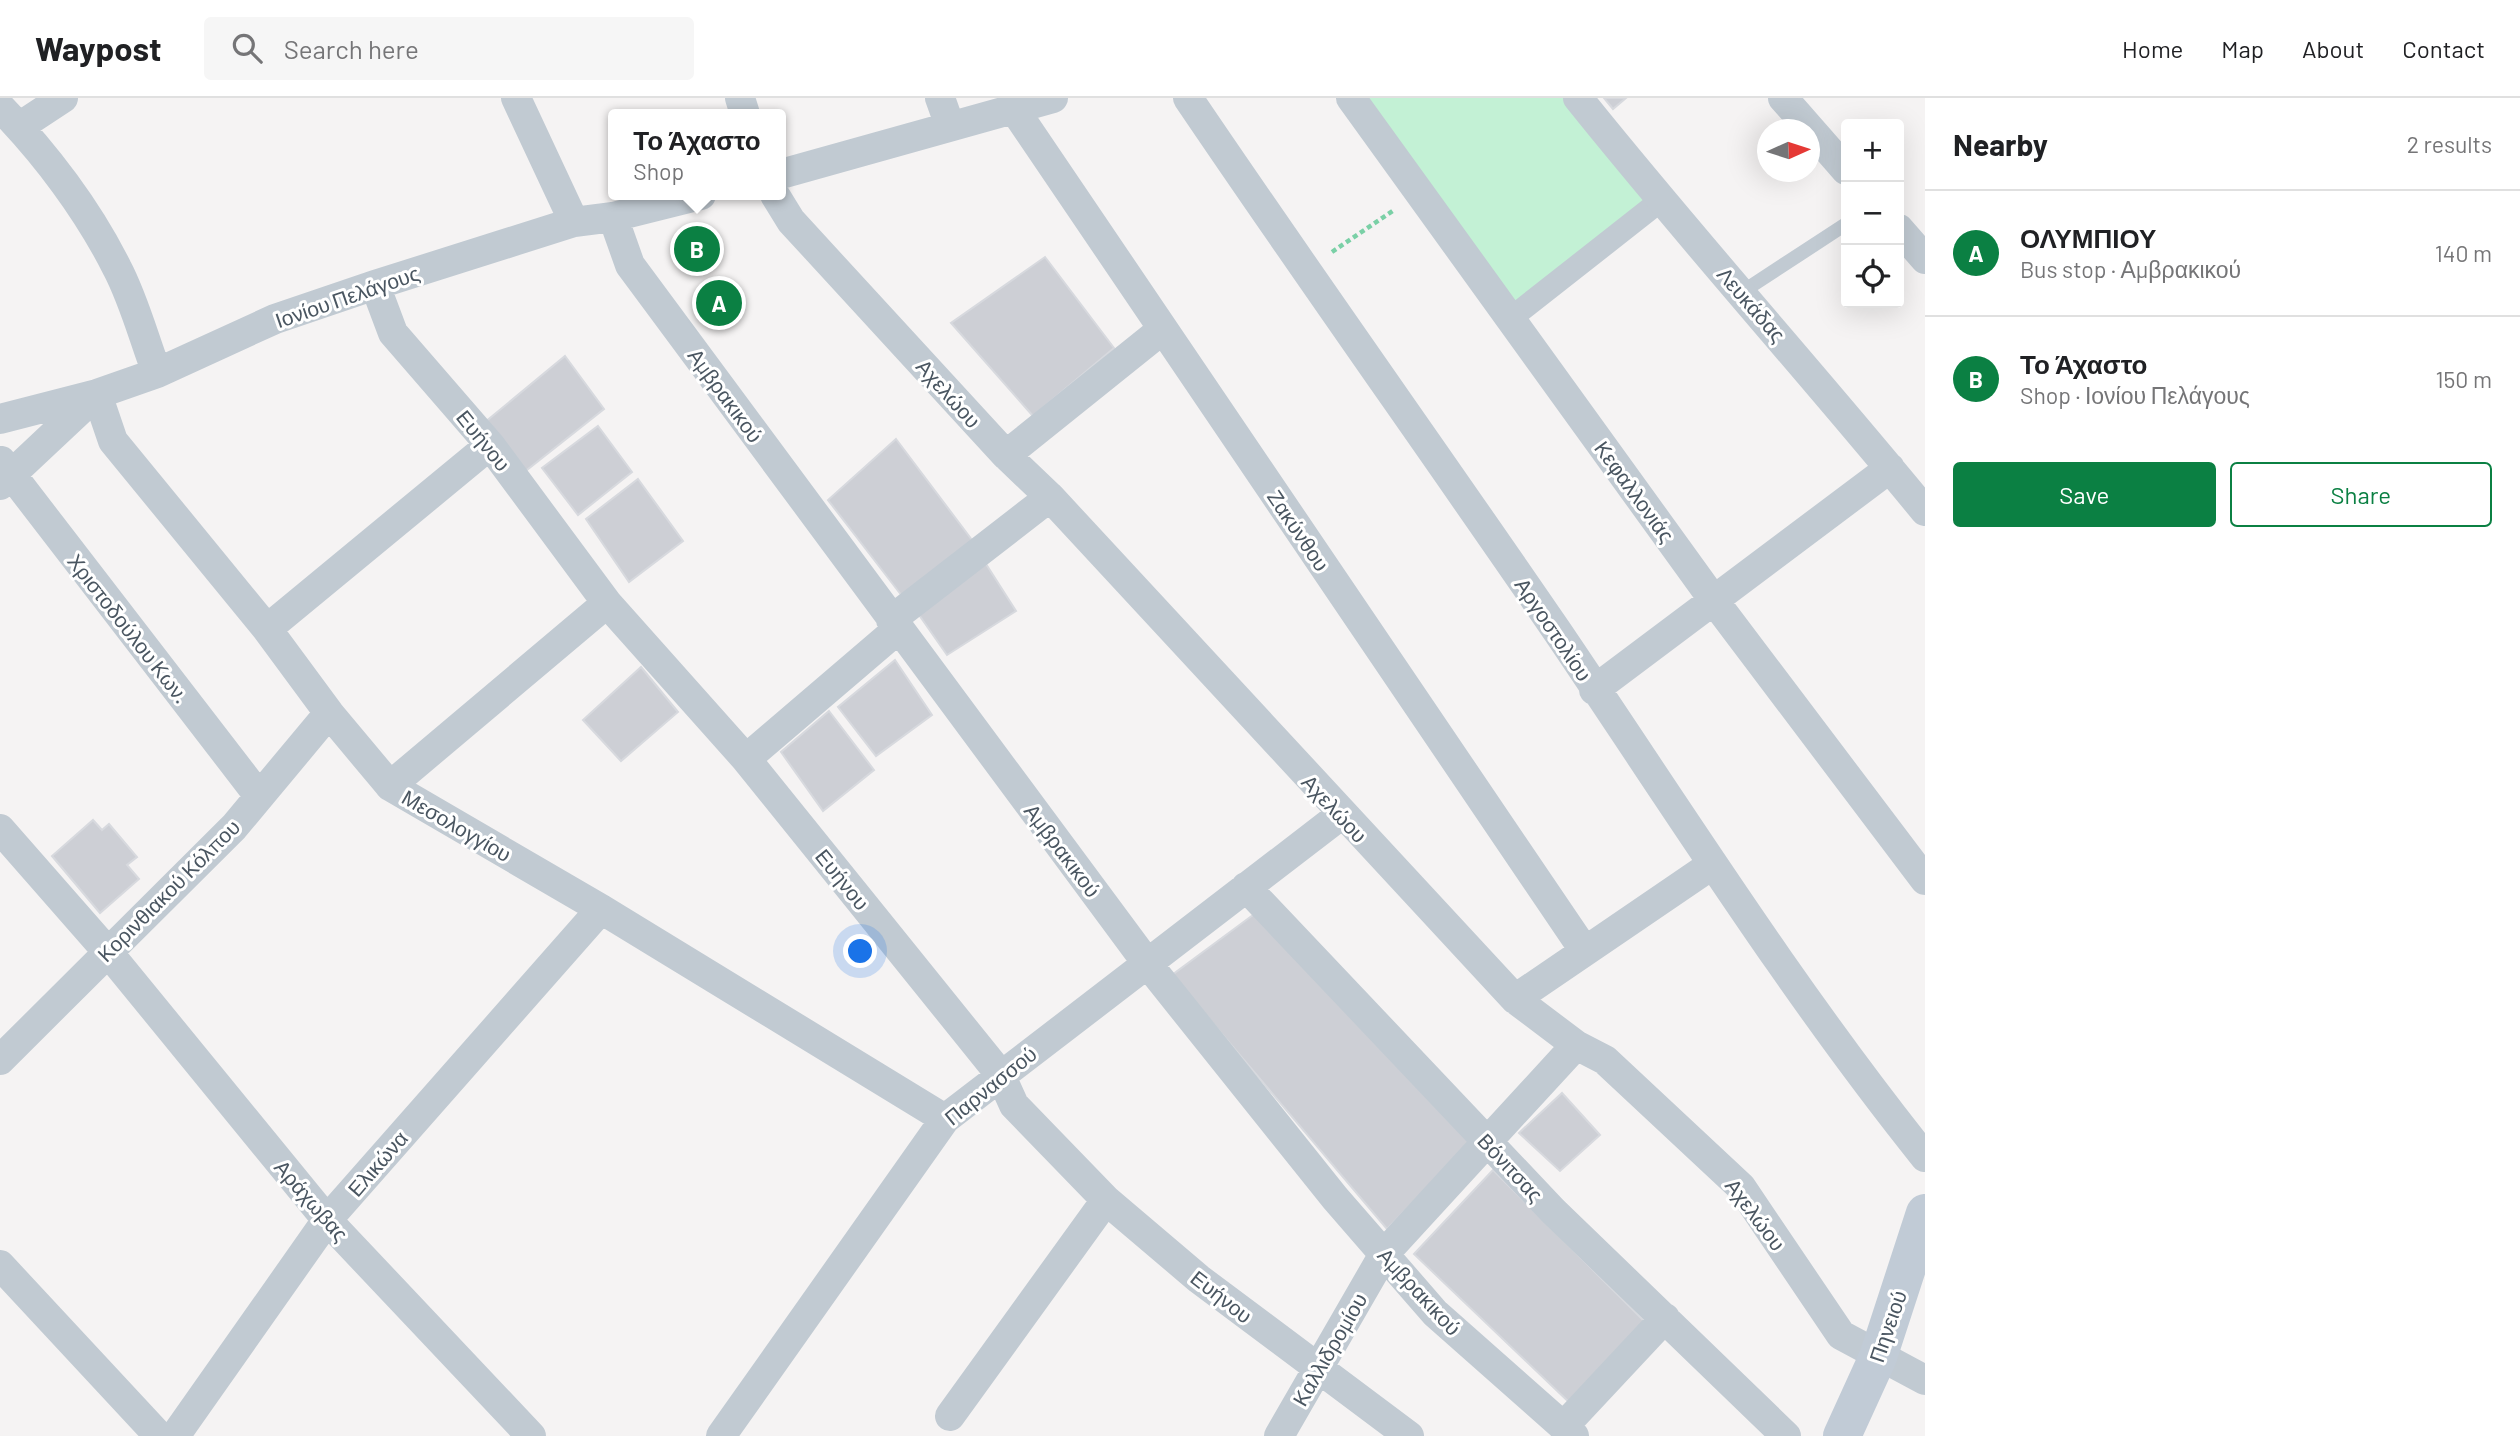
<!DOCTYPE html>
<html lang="en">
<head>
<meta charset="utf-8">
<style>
	body { margin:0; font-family:Barlow,sans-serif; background:#f6f6f6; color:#202124 }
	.controls { position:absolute; right:21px; top:21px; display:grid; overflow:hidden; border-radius:7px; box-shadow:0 7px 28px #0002 }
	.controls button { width:63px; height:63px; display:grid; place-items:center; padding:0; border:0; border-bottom:2px solid #e0e0e0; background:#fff; color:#202124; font:35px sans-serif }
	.compass { position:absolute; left:1757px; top:21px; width:63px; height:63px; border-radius:50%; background:#fff; box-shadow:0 7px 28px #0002; rotate:87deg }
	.you { position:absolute; left:861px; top:854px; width:24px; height:24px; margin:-18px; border:5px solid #fff; border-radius:50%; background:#1a73e8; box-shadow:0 0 0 10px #1a73e833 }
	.badge { display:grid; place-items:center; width:46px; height:46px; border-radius:50%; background:#0b8043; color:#fff; font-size:23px; font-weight:700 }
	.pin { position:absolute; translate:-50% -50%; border:4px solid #fff; box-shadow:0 2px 7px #0006 }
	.popup { position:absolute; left:608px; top:11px; width:178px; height:91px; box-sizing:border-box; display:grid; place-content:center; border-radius:7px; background:#fff; filter:drop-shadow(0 2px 5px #0005); font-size:23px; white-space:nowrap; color:#757577 }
	.popup b { font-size:26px; color:#202124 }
	.popup::after { content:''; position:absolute; left:50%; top:100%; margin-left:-14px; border:14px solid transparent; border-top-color:#fff }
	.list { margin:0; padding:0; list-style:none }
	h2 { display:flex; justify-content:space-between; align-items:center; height:91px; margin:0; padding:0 28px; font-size:30px }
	h2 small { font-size:23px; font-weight:400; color:#757577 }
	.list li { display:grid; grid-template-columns:46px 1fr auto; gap:21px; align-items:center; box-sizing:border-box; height:126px; padding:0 28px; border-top:2px solid #e0e0e0 }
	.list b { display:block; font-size:26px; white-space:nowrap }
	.list p { margin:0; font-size:23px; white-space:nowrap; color:#757577 }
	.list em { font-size:23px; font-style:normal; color:#757577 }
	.actions { display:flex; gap:14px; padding:21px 28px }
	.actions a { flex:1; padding:16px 0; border:2px solid #0b8043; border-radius:7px; text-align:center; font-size:24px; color:#0b8043 }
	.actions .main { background:#0b8043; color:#fff }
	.icon { flex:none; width:38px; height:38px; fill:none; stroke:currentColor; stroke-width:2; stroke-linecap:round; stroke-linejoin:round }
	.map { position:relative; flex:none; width:1925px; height:1338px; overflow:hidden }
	header { display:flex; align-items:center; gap:42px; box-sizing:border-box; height:98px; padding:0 35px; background:#fff; border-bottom:2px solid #e0e0e0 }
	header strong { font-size:33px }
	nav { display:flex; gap:38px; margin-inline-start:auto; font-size:24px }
	.search { width:490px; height:63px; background:#f6f6f6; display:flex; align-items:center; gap:18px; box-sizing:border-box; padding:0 24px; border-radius:7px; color:#757577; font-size:26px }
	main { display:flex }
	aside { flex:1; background:#fff }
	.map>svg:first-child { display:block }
	.green { fill:#c3f1d5 }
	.building { fill:#cdcfd5; stroke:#d7d9de; stroke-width:2 }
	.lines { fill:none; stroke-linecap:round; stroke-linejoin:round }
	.path { stroke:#7ad0a6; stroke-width:4.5; stroke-dasharray:5 3.5; stroke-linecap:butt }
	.service { stroke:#c1cad2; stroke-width:14 }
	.pedestrian { stroke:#c1cad2; stroke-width:23 }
	.minor { stroke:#c1cad2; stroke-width:30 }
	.secondary { stroke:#c1cbd6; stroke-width:38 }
	.labels { text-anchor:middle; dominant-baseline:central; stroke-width:6; stroke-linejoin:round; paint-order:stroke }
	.street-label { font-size:21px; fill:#4a5661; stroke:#fff }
</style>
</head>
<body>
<header>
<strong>Waypost</strong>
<div class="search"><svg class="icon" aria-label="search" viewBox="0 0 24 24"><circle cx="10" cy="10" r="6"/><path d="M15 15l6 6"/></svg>Search here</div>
<nav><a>Home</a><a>Map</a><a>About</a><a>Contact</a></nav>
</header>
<main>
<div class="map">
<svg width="1925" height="1338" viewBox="0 0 1925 1338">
	<rect width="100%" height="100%" fill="#f5f3f3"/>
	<path class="green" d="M 1366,0 L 1566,0 L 1648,101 L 1514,206 Z"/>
	<path class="building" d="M 1604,0 L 1626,0 L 1613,11 Z
		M 1045,159 L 1114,250 L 1033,318 L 951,225 Z
		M 565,258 L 604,311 L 523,375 L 484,325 Z
		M 598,328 L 632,374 L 578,417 L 542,370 Z
		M 896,341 L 975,446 L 902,498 L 828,402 Z
		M 638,381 L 683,443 L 629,484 L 586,421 Z
		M 986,466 L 1016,513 L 947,557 L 917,514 Z
		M 895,562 L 932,617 L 876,658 L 838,609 Z
		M 641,569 L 678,614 L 621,663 L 583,622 Z
		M 829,613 L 874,672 L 823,713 L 781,654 Z
		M 93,722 L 102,732 L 109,726 L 137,759 L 127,767 L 139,781 L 100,815 L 52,758 Z
		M 1257,814 L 1471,1045 L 1387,1131 L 1172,877 Z
		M 1562,995 L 1600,1037 L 1560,1073 L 1519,1035 Z
		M 1493,1072 L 1650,1229 L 1572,1307 L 1414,1156 Z"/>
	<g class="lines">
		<path class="path" d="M 1332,154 L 1394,112"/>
		<path class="service" d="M 1742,194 L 1846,126"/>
		<path class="pedestrian" d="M 1510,221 L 1660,103"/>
		<path class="minor" d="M 516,0 L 574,124
			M 740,0 L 745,16
			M 940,0 L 950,28
			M 1188,0 C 1309,179 1435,355 1557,533 C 1677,710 1791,892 1925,1059
			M 1351,0 L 1715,504 L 1925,782
			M 1578,0 C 1690,140 1811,274 1925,413
			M 1783,0 L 1846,72
			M 0,9 C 45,55 88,112 117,170 C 134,202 144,241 157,275
			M 1014,11 L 1584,852
			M 19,29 L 63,0
			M 781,76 L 1053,0
			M 775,97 L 791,123 L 1006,357 L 1050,399 L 1515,901 L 1576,947 L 1605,962 L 1741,1089 L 1841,1237 L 1925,1282
			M 613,119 L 630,167 L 1147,865 L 1335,1100 L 1435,1215 L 1574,1338
			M 1899,131 L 1925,161
			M 375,187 L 393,235 L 490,347 L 607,505 L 746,661 L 1000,976 L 1014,1007 L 1106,1102 L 1199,1181 L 1409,1338
			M 0,321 L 97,296 L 157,275 L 275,221 L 375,187 L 574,124 L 613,119 L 701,97
			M 1006,357 L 1163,231
			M 1,363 L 259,698
			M 0,387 L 97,296 L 113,343 L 267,531 L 329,615 L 390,688 L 601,811 L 945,1021
			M 891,522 L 1050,399
			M 267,531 L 490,347
			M 1594,592 L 1890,370
			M 746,661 L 898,531
			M 390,688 L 607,505
			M 0,731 L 107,853 L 327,1122 L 531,1338
			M 1246,789 L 1553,1113 L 1786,1338
			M 1515,901 L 1713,766
			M 0,962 L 234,729 L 329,615
			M 0,1167 L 159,1338
			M 950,1318 L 1106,1102
			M 1563,1329 L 1665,1220
			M 175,1338 L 327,1122 L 601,811
			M 721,1338 L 945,1021 L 1342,716
			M 1279,1338 L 1384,1156 L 1576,947"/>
		<path class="secondary" d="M 1842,1338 L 1878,1259 L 1925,1115"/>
	</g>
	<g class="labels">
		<g class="street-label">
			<text transform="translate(347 198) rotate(-19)">Ιονίου Πελάγους</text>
			<text transform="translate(1752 206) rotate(49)">Λευκάδας</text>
			<text transform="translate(949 295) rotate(48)">Αχελώου</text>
			<text transform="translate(726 297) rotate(54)">Αμβρακικού</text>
			<text transform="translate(484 342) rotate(51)">Ευήνου</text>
			<text transform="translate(1635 393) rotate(54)">Κεφαλλονιάς</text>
			<text transform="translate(1299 432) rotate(56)">Ζακύνθου</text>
			<text transform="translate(129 530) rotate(52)">Χριστοδούλου Κων.</text>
			<text transform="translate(1554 531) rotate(56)">Αργοστολίου</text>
			<text transform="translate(1335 710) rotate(47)">Αχελώου</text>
			<text transform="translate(457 727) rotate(30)">Μεσολογγίου</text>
			<text transform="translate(1063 752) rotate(53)">Αμβρακικού</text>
			<text transform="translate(843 781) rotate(51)">Ευήνου</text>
			<text transform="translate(168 792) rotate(-45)">Κορινθιακού Κόλπου</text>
			<text transform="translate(990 987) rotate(-39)">Παρνασσού</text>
			<text transform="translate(377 1065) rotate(-49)">Ελικώνα</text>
			<text transform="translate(1511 1069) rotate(47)">Βόνιτσας</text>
			<text transform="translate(312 1102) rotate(49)">Αράχωβας</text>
			<text transform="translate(1756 1116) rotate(53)">Αχελώου</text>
			<text transform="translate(1420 1193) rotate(47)">Αμβρακικού</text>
			<text transform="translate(1222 1198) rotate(38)">Ευήνου</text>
			<text transform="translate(1887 1228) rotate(-71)">Πηνειού</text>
			<text transform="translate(1329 1251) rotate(-60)">Καλλιδρομίου</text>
		</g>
	</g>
</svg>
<div class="controls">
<button>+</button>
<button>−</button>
<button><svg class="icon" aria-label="locate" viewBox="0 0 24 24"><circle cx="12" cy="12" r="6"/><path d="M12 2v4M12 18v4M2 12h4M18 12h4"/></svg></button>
</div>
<svg class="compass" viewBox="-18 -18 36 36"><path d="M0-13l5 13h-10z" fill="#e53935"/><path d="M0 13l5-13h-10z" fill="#757577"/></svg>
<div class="you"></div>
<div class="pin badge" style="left:719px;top:205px">A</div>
<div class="pin badge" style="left:697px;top:151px">B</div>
<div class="popup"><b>Το Άχαστο</b>Shop</div>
</div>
<aside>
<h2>Nearby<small>2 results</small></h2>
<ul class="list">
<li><span class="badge">A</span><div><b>ΟΛΥΜΠΙΟΥ</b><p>Bus stop · Αμβρακικού</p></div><em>140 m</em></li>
<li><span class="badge">B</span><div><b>Το Άχαστο</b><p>Shop · Ιονίου Πελάγους</p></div><em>150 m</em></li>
</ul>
<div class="actions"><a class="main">Save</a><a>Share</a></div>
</aside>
</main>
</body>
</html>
